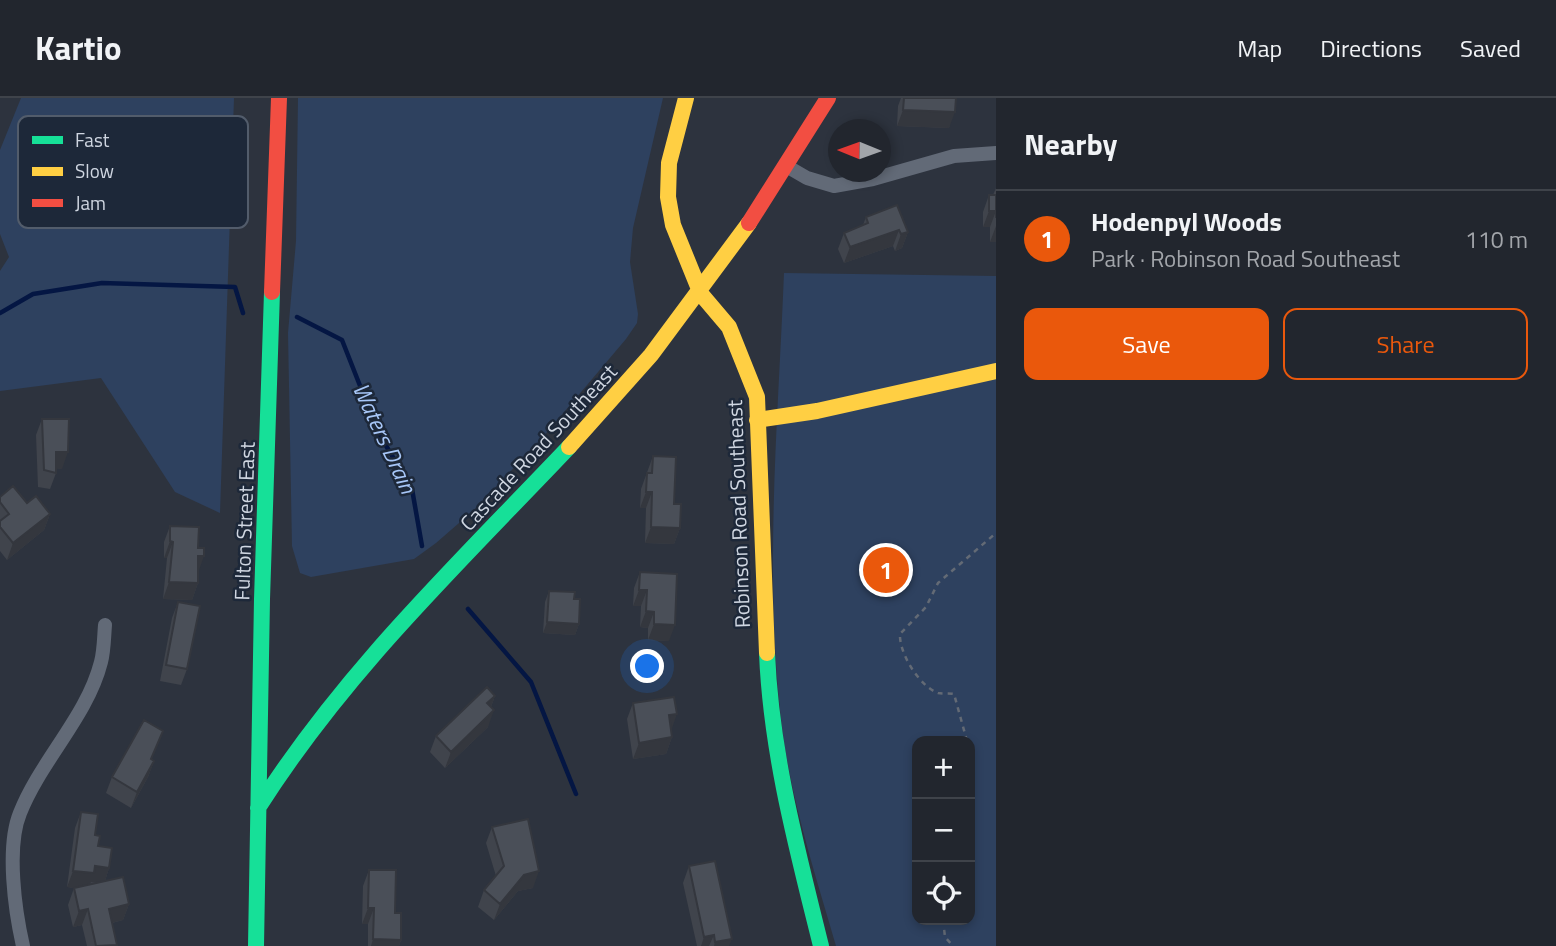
<!DOCTYPE html>
<html lang="en">
<head>
<meta charset="utf-8">
<style>
	body { margin:0; font-family:"Titillium Web",sans-serif; background:#2a2e36; color:#f1f3f6 }
	.controls { position:absolute; right:21px; bottom:21px; display:grid; overflow:hidden; border-radius:14px; box-shadow:0 4px 10px #0003 }
	.controls button { width:63px; height:63px; display:grid; place-items:center; padding:0; border:0; border-bottom:2px solid #3f434a; background:#22262e; color:#f1f3f6; font:35px sans-serif }
	.compass { position:absolute; left:828px; top:21px; width:63px; height:63px; border-radius:50%; background:#22262e; box-shadow:0 4px 10px #0003; rotate:271deg }
	.you { position:absolute; left:648px; top:569px; width:24px; height:24px; margin:-18px; border:5px solid #fff; border-radius:50%; background:#1a73e8; box-shadow:0 0 0 10px #1a73e833 }
	.badge { display:grid; place-items:center; width:46px; height:46px; border-radius:50%; background:#ea580c; color:#fff; font-size:23px; font-weight:700 }
	.pin { position:absolute; translate:-50% -50%; border:4px solid #fff; box-shadow:0 2px 7px #0006 }
	.list { margin:0; padding:0; list-style:none }
	h2 { display:flex; justify-content:space-between; align-items:center; height:91px; margin:0; padding:0 28px; font-size:30px }
	h2 small { font-size:23px; font-weight:400; color:#a2a5aa }
	.list li { display:grid; grid-template-columns:46px 1fr auto; gap:21px; align-items:center; box-sizing:border-box; height:98px; padding:0 28px; border-top:2px solid #3f434a }
	.list b { display:block; font-size:26px; white-space:nowrap }
	.list p { margin:0; font-size:23px; white-space:nowrap; color:#a2a5aa }
	.list em { font-size:23px; font-style:normal; color:#a2a5aa }
	.actions { display:flex; gap:14px; padding:21px 28px }
	.actions a { flex:1; padding:16px 0; border:2px solid #ea580c; border-radius:14px; text-align:center; font-size:24px; color:#ea580c }
	.actions .main { background:#ea580c; color:#fff }
	.icon { flex:none; width:38px; height:38px; fill:none; stroke:currentColor; stroke-width:2; stroke-linecap:round; stroke-linejoin:round }
	.map { position:relative; flex:none; width:996px; height:848px; overflow:hidden }
	header { display:flex; align-items:center; gap:42px; box-sizing:border-box; height:98px; padding:0 35px; background:#22262e; border-bottom:2px solid #3f434a }
	header strong { font-size:33px }
	nav { display:flex; gap:38px; margin-inline-start:auto; font-size:24px }
	main { display:flex }
	aside { flex:1; background:#22262e }
	.map>svg:first-child { display:block }
	.green { fill:#2e415f; fill-rule:evenodd }
	.lines { fill:none; stroke-linecap:round; stroke-linejoin:round }
	.stream { stroke:#041643; stroke-width:4.5 }
	.path { stroke:#636a75; stroke-width:2.5; stroke-dasharray:5 5; stroke-linecap:butt }
	.street { stroke:#626a77; stroke-width:14 }
	.fast { stroke:#16e098; stroke-width:16 }
	.slow { stroke:#ffcf43; stroke-width:16 }
	.jam { stroke:#f24e42; stroke-width:16 }
	.wall { fill:#40444c }
	.shaded-wall { fill:#34373e }
	.building { fill:#4a4f58; stroke:#34373e; stroke-width:2 }
	.labels { text-anchor:middle; dominant-baseline:central; stroke-width:5; stroke-linejoin:round; paint-order:stroke }
	.street-label { font-size:21px; fill:#cfd6e1; stroke:#1d2839 }
	.water-label { font-size:23px; font-style:italic; fill:#a7c6f7; stroke:#1d2839 }
	.key { fill:#1d2839; stroke:#525c6b; stroke-width:2 }
	.key-label { font-size:19px; fill:#cfd6e1 }
</style>
</head>
<body>
<header>
<strong>Kartio</strong>
<nav><a>Map</a><a>Directions</a><a>Saved</a></nav>
</header>
<main>
<div class="map">
<svg width="996" height="848" viewBox="0 0 996 848">
	<rect width="100%" height="100%" fill="#2d333e"/>
	<path class="green" d="M 21,0 L 234,0 L 220,415 L 175,394 L 101,280 L 0,293 L 0,173 L 9,159 L 0,136 L 0,52 Z
		M 298,0 L 663,0 L 633,130 L 630,164 L 638,216 L 637,225 L 626,241 L 543,339 L 474,412 L 436,445 L 414,461 L 311,479 L 300,475 L 292,448 L 288,235 L 296,143 Z
		M 784,175 L 996,178 L 996,848 L 836,848 C 816,779 793,708 783,637 C 763,485 778,327 784,175 ZM 917,643 L 970,643 L 970,822 L 917,822 Z"/>
	<g class="lines">
		<path class="stream" d="M 0,215 L 33,196 L 102,185 L 235,189 L 243,215
			M 297,219 L 342,242 L 379,336 L 412,391 L 422,448
			M 468,511 L 531,584 L 576,696"/>
		<path class="path" d="M 967,643 L 954,596 C 948,595 942,596 938,595 C 919,588 899,555 900,536 L 926,509 L 938,485 L 996,435
			M 943,822 L 945,839 L 953,848"/>
		<path class="street" d="M 788,69 L 807,80 L 834,88 L 873,81 L 954,58 L 996,55
			M 23,848 C 15,813 6,749 20,715 C 41,662 87,619 101,564 C 104,553 104,539 105,527"/>
		<path class="fast" d="M 767,555 C 771,655 797,751 821,848
			M 258,710 C 345,573 458,466 569,349
			M 256,848 L 262,501 L 272,194"/>
		<path class="slow" d="M 686,0 L 669,65 L 668,99 L 673,127 L 701,196 L 729,229 L 757,299 L 767,555
			M 757,322 L 817,313 L 996,273
			M 569,349 L 651,257 L 749,125"/>
		<path class="jam" d="M 749,125 L 828,0
			M 272,194 L 279,0"/>
	</g>
	<path class="wall" d="M 901,0 L 956,0 L 949,30 L 897,28 L 898,8 Z
		M 996,90 L 996,144 L 990,144 L 990,129 L 983,129 L 983,114 L 989,97 L 993,97 Z
		M 866,119 L 908,134 L 902,150 L 895,153 L 893,148 L 844,165 L 838,151 L 844,135 L 863,127 Z
		M 42,321 L 62,371 L 56,370 L 56,375 L 50,391 L 38,389 L 36,337 Z
		M 653,358 L 674,406 L 680,430 L 674,446 L 645,445 L 646,410 L 640,410 L 641,391 Z
		M 0,399 L 27,405 L 50,416 L 44,432 L 7,462 L 0,453 Z
		M 170,428 L 198,475 L 198,485 L 192,502 L 163,501 L 167,460 L 164,460 L 164,444 Z
		M 640,474 L 669,543 L 648,542 L 648,530 L 640,529 L 641,508 L 633,508 L 634,490 Z
		M 549,493 L 574,501 L 579,526 L 575,537 L 543,535 L 545,504 Z
		M 178,504 L 187,571 L 181,587 L 160,583 L 172,520 Z
		M 495,598 L 491,609 L 488,629 L 445,670 L 430,654 L 436,638 Z
		M 633,605 L 671,632 L 672,639 L 666,656 L 633,661 L 627,621 Z
		M 152,662 L 154,663 L 148,679 L 131,710 L 106,695 L 112,679 Z
		M 81,714 L 95,737 L 98,748 L 109,770 L 105,783 L 129,806 L 123,822 L 112,825 L 117,848 L 87,848 L 82,827 L 73,829 L 68,807 L 74,790 L 76,790 L 67,789 L 75,730 Z
		M 492,729 L 533,790 L 518,793 L 494,822 L 478,809 L 484,792 L 496,778 L 486,745 Z
		M 689,768 L 729,848 L 697,848 L 683,785 Z
		M 369,772 L 395,815 L 401,842 L 399,848 L 368,848 L 368,826 L 362,826 L 363,788 Z"/>
	<path class="shaded-wall" d="M 903,12 L 955,14 L 949,30 L 897,28 Z
		M 989,113 L 996,113 L 990,129 L 983,129 Z
		M 996,128 L 996,144 L 990,144 Z
		M 899,132 L 893,148 L 844,165 L 850,149 Z
		M 908,134 L 902,150 L 895,153 L 901,136 Z
		M 56,354 L 68,354 L 62,371 L 50,370 Z
		M 646,394 L 652,394 L 646,410 L 640,410 Z
		M 50,416 L 44,432 L 7,462 L 13,445 Z
		M 651,429 L 680,430 L 674,446 L 645,445 Z
		M 170,443 L 173,444 L 167,460 L 164,460 Z
		M 198,458 L 204,458 L 198,475 Z
		M 169,484 L 198,485 L 192,502 L 163,501 Z
		M 639,492 L 647,492 L 641,508 L 633,508 Z
		M 646,513 L 654,514 L 648,530 L 640,529 Z
		M 547,524 L 579,526 L 575,537 L 543,535 Z
		M 654,526 L 675,527 L 669,543 L 648,542 Z
		M 495,598 L 489,614 L 487,605 Z
		M 494,612 L 488,629 L 445,670 L 451,654 Z
		M 677,616 L 671,633 L 669,617 Z
		M 672,639 L 666,656 L 633,661 L 639,645 Z
		M 154,663 L 148,679 L 131,710 L 137,694 Z
		M 95,768 L 109,770 L 104,786 L 91,784 L 88,792 L 67,789 L 73,773 Z
		M 539,773 L 533,790 L 518,793 L 494,822 L 500,806 L 524,777 Z
		M 129,806 L 123,822 L 103,827 L 109,811 Z
		M 368,810 L 374,810 L 368,826 L 362,826 Z
		M 88,811 L 82,827 L 73,829 L 79,813 Z
		M 714,837 L 709,848 L 701,848 L 704,839 Z
		M 373,841 L 401,842 L 399,848 L 371,848 Z
		M 732,841 L 729,848 L 714,848 L 715,844 Z"/>
	<path class="building" d="M 904,0 L 956,0 L 955,14 L 903,12 Z
		M 989,97 L 996,97 L 996,120 L 996,113 L 989,113 Z
		M 897,107 L 908,134 L 901,136 L 899,132 L 850,149 L 844,135 L 868,125 L 866,119 Z
		M 42,321 L 69,321 L 68,354 L 56,354 L 56,375 L 44,372 Z
		M 653,358 L 676,359 L 674,406 L 681,406 L 680,430 L 651,429 L 652,394 L 646,394 L 647,375 L 652,375 Z
		M 13,388 L 27,405 L 36,398 L 50,416 L 13,445 L 0,429 L 0,423 L 9,416 L 0,404 L 0,399 Z
		M 170,428 L 199,429 L 198,450 L 204,450 L 204,458 L 198,458 L 198,485 L 169,484 L 173,444 L 170,443 Z
		M 640,474 L 677,476 L 675,527 L 654,526 L 654,514 L 646,513 L 647,492 L 639,492 Z
		M 549,493 L 575,494 L 574,501 L 580,501 L 579,526 L 547,524 Z
		M 178,504 L 200,508 L 187,571 L 166,567 Z
		M 487,589 L 495,598 L 487,605 L 494,612 L 451,654 L 436,638 Z
		M 674,599 L 677,616 L 669,617 L 672,639 L 639,645 L 633,605 Z
		M 144,622 L 163,633 L 151,661 L 154,663 L 137,694 L 112,679 Z
		M 81,714 L 98,716 L 95,737 L 100,738 L 98,748 L 112,750 L 109,770 L 95,768 L 94,775 L 73,773 Z
		M 528,721 L 539,773 L 524,777 L 500,806 L 484,792 L 504,768 L 492,729 Z
		M 715,763 L 732,841 L 715,844 L 714,837 L 704,839 L 689,768 Z
		M 369,772 L 396,772 L 395,815 L 401,815 L 401,842 L 373,841 L 374,810 L 368,810 Z
		M 123,779 L 129,806 L 109,811 L 117,847 L 96,848 L 88,811 L 79,813 L 74,790 Z"/>
	<g class="labels">
		<g class="street-label">
			<text transform="translate(538 349) rotate(-47)">Cascade Road Southeast</text>
			<text transform="translate(738 416) rotate(-92)">Robinson Road Southeast</text>
			<text transform="translate(244 423) rotate(-88)">Fulton Street East</text>
		</g>
		<g class="water-label">
			<text transform="translate(385 340) rotate(65)">Waters Drain</text>
		</g>
	</g>
	<rect x="18" y="18" width="230" height="112" rx="10" class="key"/>
	<rect x="32" y="38" width="31" height="8" fill="#16e098"/>
	<rect x="32" y="69" width="31" height="9" fill="#ffcf43"/>
	<rect x="32" y="101" width="31" height="8" fill="#f24e42"/>
	<g class="key-label">
		<text x="75" y="49">Fast</text>
		<text x="75" y="80">Slow</text>
		<text x="75" y="112">Jam</text>
	</g>
</svg>
<div class="controls">
<button>+</button>
<button>−</button>
<button><svg class="icon" aria-label="locate" viewBox="0 0 24 24"><circle cx="12" cy="12" r="6"/><path d="M12 2v4M12 18v4M2 12h4M18 12h4"/></svg></button>
</div>
<svg class="compass" viewBox="-18 -18 36 36"><path d="M0-13l5 13h-10z" fill="#e53935"/><path d="M0 13l5-13h-10z" fill="#a2a5aa"/></svg>
<div class="you"></div>
<div class="pin badge" style="left:886px;top:472px">1</div>
</div>
<aside>
<h2>Nearby<small></small></h2>
<ul class="list">
<li><span class="badge">1</span><div><b>Hodenpyl Woods</b><p>Park · Robinson Road Southeast</p></div><em>110 m</em></li>
</ul>
<div class="actions"><a class="main">Save</a><a>Share</a></div>
</aside>
</main>
</body>
</html>
